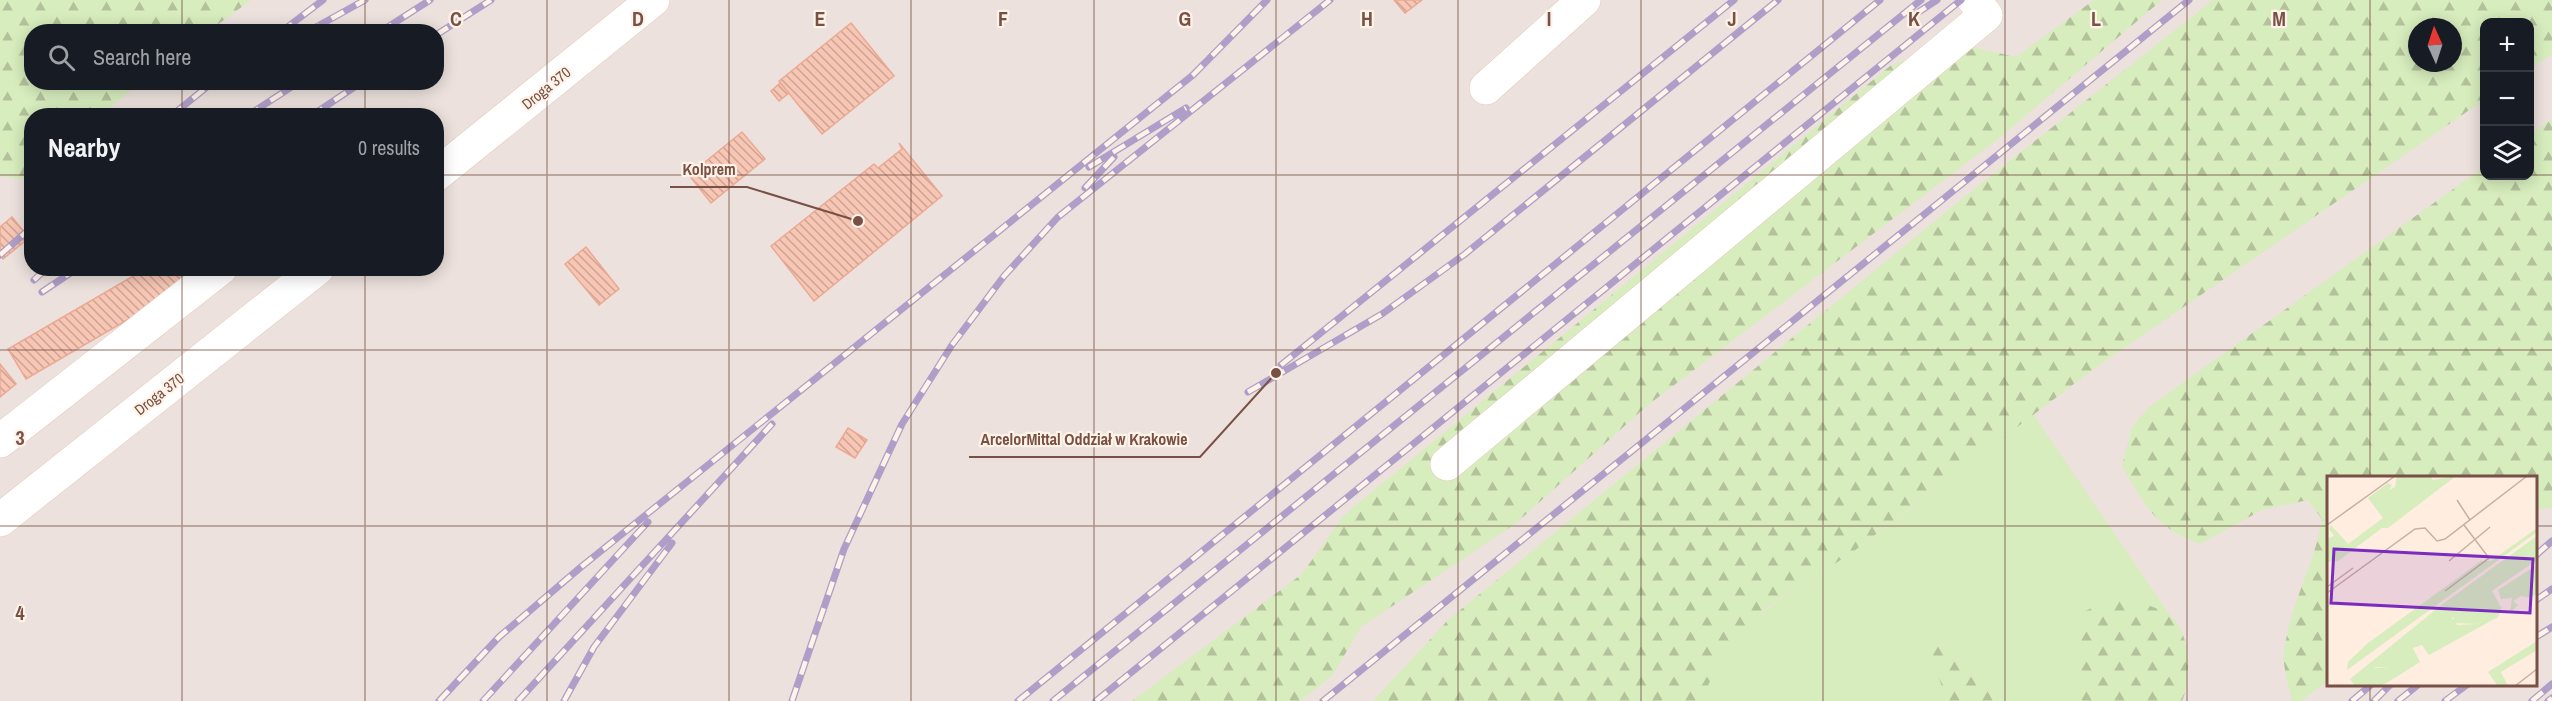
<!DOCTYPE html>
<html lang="en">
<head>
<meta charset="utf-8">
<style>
	body { margin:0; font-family:"Archivo Narrow",sans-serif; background:#242831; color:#f1f3f6 }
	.controls { position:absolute; right:18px; top:18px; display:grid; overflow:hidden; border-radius:12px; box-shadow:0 3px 15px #0003 }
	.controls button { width:54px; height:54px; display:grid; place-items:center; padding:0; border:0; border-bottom:2px solid #363941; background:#171b24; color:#f1f3f6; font:30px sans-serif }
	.compass { position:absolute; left:2408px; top:18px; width:54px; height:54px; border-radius:50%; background:#171b24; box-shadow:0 3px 15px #0003; rotate:357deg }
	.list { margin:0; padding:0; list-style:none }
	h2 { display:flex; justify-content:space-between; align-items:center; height:78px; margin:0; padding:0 24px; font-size:26px }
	h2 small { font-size:20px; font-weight:400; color:#9ea1a6 }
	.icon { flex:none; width:33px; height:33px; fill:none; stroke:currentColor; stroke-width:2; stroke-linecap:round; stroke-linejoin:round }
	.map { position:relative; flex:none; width:2552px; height:701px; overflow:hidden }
	.search { position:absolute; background:#171b24; box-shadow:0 3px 15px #0003; left:24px; top:24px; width:420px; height:66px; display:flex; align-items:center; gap:15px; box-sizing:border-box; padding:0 21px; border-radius:24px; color:#9ea1a6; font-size:22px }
	.panel { position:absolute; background:#171b24; box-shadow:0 3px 15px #0003; left:24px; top:108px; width:420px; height:168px; border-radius:24px }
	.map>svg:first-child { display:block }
	.industrial { fill:#ece1dc; fill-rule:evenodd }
	.green { fill:#d7edbd }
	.forest { fill:url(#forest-firs); fill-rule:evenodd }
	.building { fill:url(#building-back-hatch); stroke:#eba993; stroke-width:1.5 }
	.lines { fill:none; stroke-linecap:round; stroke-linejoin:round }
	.minor-casing { stroke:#e5cbbe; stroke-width:34 }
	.minor { stroke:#fff; stroke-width:33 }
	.rail-casing { stroke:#af9ec8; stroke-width:7 }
	.rail { stroke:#fff3e8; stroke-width:4.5; stroke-dasharray:14; stroke-linecap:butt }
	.grid { fill:none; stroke:#785045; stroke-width:1.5; stroke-opacity:0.55 }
	.labels { text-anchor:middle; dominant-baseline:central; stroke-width:4.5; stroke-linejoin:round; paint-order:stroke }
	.street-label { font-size:15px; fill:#785045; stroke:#fff3e8 }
	.inset-road { fill:none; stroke:#c9afa2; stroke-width:1.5 }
	.view { fill:#7b2cbf; fill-opacity:0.15; stroke:#7b2cbf; stroke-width:3 }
	.inset-edge { fill:none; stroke:#785045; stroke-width:3 }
	.grid-label { font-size:20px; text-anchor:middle; font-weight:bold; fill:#785045; stroke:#fff3e8; stroke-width:4.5; stroke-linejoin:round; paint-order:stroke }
	.leader { fill:none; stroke:#785045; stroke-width:2 }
	.callout-dot { fill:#785045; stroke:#fff3e8; stroke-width:2 }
	.callout-label { font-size:16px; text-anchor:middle; font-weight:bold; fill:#785045; stroke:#fff3e8; stroke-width:4.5; stroke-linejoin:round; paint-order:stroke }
</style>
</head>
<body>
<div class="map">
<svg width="2552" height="701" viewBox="0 0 2552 701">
	<defs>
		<pattern id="forest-firs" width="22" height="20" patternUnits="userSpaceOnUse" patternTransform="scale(1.5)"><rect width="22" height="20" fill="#d7edbd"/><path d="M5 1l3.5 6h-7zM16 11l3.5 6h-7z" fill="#b3c29b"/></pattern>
		<pattern id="building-back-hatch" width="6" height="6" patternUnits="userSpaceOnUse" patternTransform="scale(1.5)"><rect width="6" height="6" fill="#f7c6b4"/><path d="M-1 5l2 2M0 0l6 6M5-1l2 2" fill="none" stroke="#cda394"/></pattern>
	</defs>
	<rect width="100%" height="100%" fill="#ffeee0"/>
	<path class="industrial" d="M 0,0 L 2552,0 L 2552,701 L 0,701 ZM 2484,22 L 2530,22 L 2530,176 L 2484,176 ZM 2417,27 L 2453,27 L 2453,63 L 2417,63 ZM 32,32 L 436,32 L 436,82 L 32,82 ZM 32,116 L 436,116 L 436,268 L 32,268 ZM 2328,478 L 2536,478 L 2536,684 L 2328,684 Z"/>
	<path class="green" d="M 2033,414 L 2169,614 L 2117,596 L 2074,701 L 2003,701 L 1952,642 L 1927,644 L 1947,701 L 1701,701 C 1723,623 1791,595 1851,553 C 1913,509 1972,460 2033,414 Z"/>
	<path class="forest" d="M 0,0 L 251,0 L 209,31 L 32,32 L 32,82 L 140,83 L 101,115 L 32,116 L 31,173 L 21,179 L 0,176 Z
		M 2094,0 L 2162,0 L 1998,139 L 1648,405 L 1515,524 L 1361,627 L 1332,676 L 1300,701 L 1132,701 L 1302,574 L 1344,515 L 1890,66 L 1949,42 L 2016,57 Z
		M 2213,0 L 2552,0 L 2552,54 L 2530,69 L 2530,22 L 2484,22 L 2484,100 L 2095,368 L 1850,554 L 1767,607 L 1722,655 L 1701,701 L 1373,701 L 1448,620 L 1963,198 ZM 2417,27 L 2453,27 L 2453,63 L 2417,63 Z
		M 2552,119 L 2552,508 L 2536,509 L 2536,478 L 2328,478 L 2328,681 L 2301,701 L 2292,701 C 2289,686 2283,670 2284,655 C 2288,607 2315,565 2322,519 L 2308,500 L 2262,510 L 2200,544 C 2154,527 2146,506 2122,466 L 2132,427 L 2149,407 L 2484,167 L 2484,176 L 2530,176 L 2530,135 Z
		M 2117,596 C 2133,601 2152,605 2167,613 C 2191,627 2192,679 2182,701 L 2074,701 L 2077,694 L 2083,612 Z
		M 1952,642 L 2003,701 L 1947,701 L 1927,644 Z"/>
	<path class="building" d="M 1394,0 L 1422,0 L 1405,13 Z
		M 851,23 L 894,76 L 822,134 L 779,81 Z
		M 780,83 L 789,93 L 779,101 L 771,91 Z
		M 742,132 L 765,159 L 711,203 L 689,175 Z
		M 899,143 L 942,196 L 814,301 L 771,246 L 874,164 L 878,168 L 902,149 Z
		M 12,217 L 29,238 L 3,259 L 0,255 L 0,227 Z
		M 586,247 L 619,289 L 599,305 L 565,264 Z
		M 147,268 L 187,268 L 194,281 L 26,379 L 8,349 Z
		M 0,364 L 16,384 L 0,397 Z
		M 848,428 L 867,440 L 855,458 L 836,447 Z"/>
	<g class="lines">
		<defs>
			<path id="minor" d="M 1486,88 L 1584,0
				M 436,175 L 653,0
				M 0,441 L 221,268
				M 1447,464 L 1986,15 L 1974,0
				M 0,520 L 318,268"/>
		</defs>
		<use href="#minor" class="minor-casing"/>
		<use href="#minor" class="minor"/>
		<defs>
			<path id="rail" d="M 1914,15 L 1937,0
				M 281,32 L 323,0
				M 307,32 L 365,0
				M 380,32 L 430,0
				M 436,35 L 491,0
				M 171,116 L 213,82
				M 247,116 L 299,82
				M 311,116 L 362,82
				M 1089,167 L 1186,108
				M 1085,188 L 1114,157
				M 0,255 L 32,227
				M 34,280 L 47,268
				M 42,292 L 78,268
				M 1281,365 L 1734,0
				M 1248,392 L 1382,314 L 1465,254 L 1778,0
				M 2536,555 L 2552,541
				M 2536,600 L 2552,589
				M 2536,637 L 2552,627
				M 439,701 L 499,637 L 581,567 L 1193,75 L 1267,0
				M 483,701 L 648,522
				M 518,701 L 772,424
				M 564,701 L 594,647 L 672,543
				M 792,701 L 844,549 L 902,424 L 952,345 L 1004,276 L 1058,217 L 1330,0
				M 1018,701 L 1880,0
				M 1053,701 L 1921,0
				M 1096,701 L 1961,0
				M 1323,701 L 2189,0
				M 2352,701 L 2372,684
				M 2374,701 L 2391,684
				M 2398,701 L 2419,684
				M 2445,701 L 2468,684
				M 2532,701 L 2552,684
				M 2548,701 L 2552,698"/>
		</defs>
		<use href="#rail" class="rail-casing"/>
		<use href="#rail" class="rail"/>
	</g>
	<path class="grid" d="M 182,0 L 182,32M 365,0 L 365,32M 547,0 L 547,701M 729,0 L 729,701M 911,0 L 911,701M 1094,0 L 1094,701M 1276,0 L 1276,701M 1458,0 L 1458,701M 1641,0 L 1641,701M 1823,0 L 1823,701M 2005,0 L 2005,701M 2187,0 L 2187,701M 2370,0 L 2370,478M 182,82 L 182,116M 365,82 L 365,116M 0,175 L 32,175M 436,175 L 2484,175M 2530,175 L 2552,175M 182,268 L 182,701M 365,268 L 365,701M 0,350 L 2552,350M 0,526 L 2328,526M 2536,526 L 2552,526M 2370,684 L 2370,701"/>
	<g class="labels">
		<g class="street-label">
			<text transform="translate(546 88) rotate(-39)">Droga 370</text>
			<text transform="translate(159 394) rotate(-38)">Droga 370</text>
		</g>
	</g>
	<g transform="translate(2327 476)">
		<rect width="210" height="210" fill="#ffeee0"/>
		<path d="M 164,113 L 173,129 L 169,128 L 164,138 L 155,131 L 158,141 L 152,148 L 126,147 L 127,140 ZM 62,191 L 71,200 L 54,210 L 48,192 Z" fill="#d7edbd"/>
		<path d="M 70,0 L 103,0 L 106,4 L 129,0 L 61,52 L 55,52 L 11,85 L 0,86 L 0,63 L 7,60 L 2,53 L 4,49 L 21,68 L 56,42 L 41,22 L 61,7 L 65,9 L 62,14 L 68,11 ZM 210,52 L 210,56 L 20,194 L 21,186 L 41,167 L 154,85 L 164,85 ZM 210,60 L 210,84 L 125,142 L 130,149 L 152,148 L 158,141 L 154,130 L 164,138 L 169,127 L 175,131 L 171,141 L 102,179 L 95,169 L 86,172 L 93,186 L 71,200 L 61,191 L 48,191 L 54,210 L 28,210 L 23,203 L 117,127 ZM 210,89 L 210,117 L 204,122 L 194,120 L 186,125 L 191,129 L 183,137 L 185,122 L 174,123 L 171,114 ZM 210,165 L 210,174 L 174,196 L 181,210 L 170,209 L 161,196 Z" fill="#d7edbd"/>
		<path class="inset-road" d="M 130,24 L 143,44M 0,49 L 68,0M 122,85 L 163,51M 0,111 L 26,92M 118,115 L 162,82 L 137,49M 0,117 L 88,53 L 98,52 L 110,65 L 118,63 L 200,0M 188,210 L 210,193"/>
		<path class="view" d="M 7,73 L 206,83 L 203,137 L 4,127 Z"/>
		<rect width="210" height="210" class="inset-edge"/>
	</g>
	<g class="grid-label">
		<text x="456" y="26">C</text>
		<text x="638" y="26">D</text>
		<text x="820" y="26">E</text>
		<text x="1003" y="26">F</text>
		<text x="1185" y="26">G</text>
		<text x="1367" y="26">H</text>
		<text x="1549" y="26">I</text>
		<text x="1732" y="26">J</text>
		<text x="1914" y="26">K</text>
		<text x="2096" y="26">L</text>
		<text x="2279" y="26">M</text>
		<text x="20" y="445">3</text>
		<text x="20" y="620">4</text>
	</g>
	<path class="leader" d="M858 221L747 187H670M1276 373L1200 457H969"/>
	<g class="callout-dot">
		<circle cx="858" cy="221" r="6"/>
		<circle cx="1276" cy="373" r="6"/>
	</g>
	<g class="callout-label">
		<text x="709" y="175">Kolprem</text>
		<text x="1084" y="445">ArcelorMittal Oddział w Krakowie</text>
	</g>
</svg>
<div class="controls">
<button>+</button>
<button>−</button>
<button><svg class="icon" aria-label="layers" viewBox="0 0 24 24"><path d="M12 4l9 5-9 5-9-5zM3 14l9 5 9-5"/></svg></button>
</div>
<svg class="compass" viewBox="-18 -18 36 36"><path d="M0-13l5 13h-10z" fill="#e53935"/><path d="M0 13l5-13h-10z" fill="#9ea1a6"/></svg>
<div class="search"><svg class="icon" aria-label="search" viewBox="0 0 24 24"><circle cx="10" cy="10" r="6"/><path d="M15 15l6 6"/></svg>Search here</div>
<section class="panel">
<h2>Nearby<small>0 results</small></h2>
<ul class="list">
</ul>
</section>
</div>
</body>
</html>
